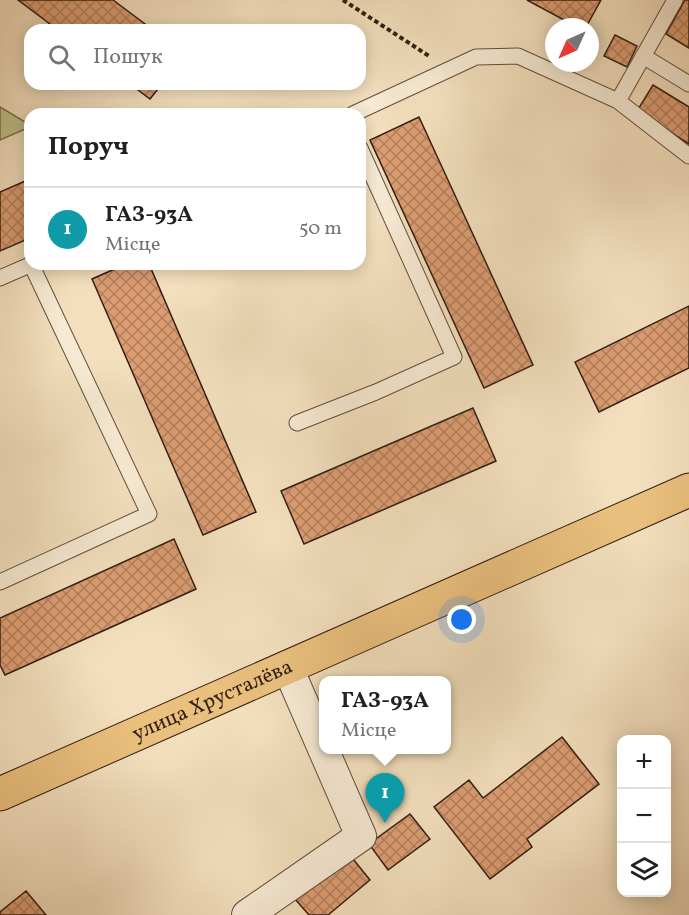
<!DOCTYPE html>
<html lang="uk">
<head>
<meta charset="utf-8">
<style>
	body { margin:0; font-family:Vollkorn,serif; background:#f2f2f2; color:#202124 }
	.controls { position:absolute; right:18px; bottom:18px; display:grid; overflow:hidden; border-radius:12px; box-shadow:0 3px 15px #0003 }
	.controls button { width:54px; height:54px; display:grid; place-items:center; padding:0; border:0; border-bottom:2px solid #e0e0e0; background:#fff; color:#202124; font:30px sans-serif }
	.compass { position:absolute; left:545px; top:18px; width:54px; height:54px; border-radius:50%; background:#fff; box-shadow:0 3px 15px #0003; rotate:225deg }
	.you { position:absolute; left:462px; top:620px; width:21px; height:21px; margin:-15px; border:4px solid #fff; border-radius:50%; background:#1a73e8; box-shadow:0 0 0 9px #1a73e833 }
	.badge { display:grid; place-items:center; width:39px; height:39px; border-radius:50%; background:#2563eb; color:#fff; font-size:20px; font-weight:700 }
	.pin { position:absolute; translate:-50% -50px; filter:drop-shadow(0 2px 3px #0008) }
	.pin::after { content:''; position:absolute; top:32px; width:21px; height:18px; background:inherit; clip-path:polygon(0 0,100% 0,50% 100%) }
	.popup { position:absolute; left:319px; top:676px; width:132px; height:78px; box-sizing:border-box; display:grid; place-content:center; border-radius:12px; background:#fff; filter:drop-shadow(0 2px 4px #0005); font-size:20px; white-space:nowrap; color:#757577 }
	.popup b { font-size:22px; color:#202124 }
	.popup::after { content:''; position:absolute; left:50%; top:100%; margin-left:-12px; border:12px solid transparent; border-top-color:#fff }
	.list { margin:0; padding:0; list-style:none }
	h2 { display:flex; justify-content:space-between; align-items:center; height:78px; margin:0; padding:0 24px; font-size:26px }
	h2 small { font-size:20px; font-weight:400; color:#757577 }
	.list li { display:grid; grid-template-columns:39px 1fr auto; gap:18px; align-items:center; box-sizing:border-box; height:84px; padding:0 24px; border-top:2px solid #e0e0e0 }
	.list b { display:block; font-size:22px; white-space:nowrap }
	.list p { margin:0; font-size:20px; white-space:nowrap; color:#757577 }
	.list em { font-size:20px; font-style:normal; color:#757577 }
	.icon { flex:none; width:33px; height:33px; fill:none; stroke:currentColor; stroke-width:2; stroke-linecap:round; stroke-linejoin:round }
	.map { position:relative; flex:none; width:689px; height:915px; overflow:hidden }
	.search { position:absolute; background:#fff; box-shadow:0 3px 15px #0003; left:24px; top:24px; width:342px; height:66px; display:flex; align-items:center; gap:15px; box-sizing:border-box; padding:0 21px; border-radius:18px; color:#757577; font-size:22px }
	.panel { position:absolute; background:#fff; box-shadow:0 3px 15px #0003; left:24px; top:108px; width:342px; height:162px; border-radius:18px }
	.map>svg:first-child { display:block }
	.green { fill:#c2c08c; stroke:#7a6f4f; stroke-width:1.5 }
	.building { fill:url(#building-cross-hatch); stroke:#321e12; stroke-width:1.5 }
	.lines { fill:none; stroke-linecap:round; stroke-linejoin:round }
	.service-casing { stroke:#624e3d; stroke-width:17 }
	.minor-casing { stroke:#624e3d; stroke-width:32 }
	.primary-casing { stroke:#321e12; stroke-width:35 }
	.path { stroke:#321e12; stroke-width:4; stroke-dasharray:4.5 3; stroke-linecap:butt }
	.service { stroke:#f7ead4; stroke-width:15 }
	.minor { stroke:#f7ead4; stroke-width:30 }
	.primary { stroke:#eac07e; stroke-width:33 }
	.labels { text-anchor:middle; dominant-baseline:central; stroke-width:6; stroke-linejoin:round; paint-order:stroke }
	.street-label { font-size:21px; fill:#321e12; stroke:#f7ead4 }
</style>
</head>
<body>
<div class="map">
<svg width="689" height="915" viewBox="0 0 689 915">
	<defs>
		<pattern id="building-cross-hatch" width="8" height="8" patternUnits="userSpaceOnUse" patternTransform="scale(1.5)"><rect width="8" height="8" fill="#dc9d72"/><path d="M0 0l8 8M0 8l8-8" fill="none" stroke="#b37f5c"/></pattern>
	</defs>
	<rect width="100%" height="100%" fill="#f3dfbd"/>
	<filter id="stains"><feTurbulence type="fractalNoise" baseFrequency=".00333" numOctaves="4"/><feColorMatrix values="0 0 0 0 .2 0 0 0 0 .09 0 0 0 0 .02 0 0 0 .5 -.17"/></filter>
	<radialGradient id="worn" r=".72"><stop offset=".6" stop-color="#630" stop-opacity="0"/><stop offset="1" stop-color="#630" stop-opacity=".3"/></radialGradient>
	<path class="green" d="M 0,107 L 30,125 L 30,127 L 0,140 Z"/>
	<path class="building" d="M 18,0 L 113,0 L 153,30 L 58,30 Z
		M 527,0 L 601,0 L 586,27 L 577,27 Z
		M 685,0 L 689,0 L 689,48 L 666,34 Z
		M 615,35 L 637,46 L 627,67 L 604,56 Z
		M 130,84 L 162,84 L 150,99 Z
		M 653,85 L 689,107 L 689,144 L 637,111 Z
		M 419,117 L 533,365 L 484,388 L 370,140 Z
		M 30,179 L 30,238 L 0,251 L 0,192 Z
		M 126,264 L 149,264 L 256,512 L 203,535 L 92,279 Z
		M 689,306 L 689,368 L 599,412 L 575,362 Z
		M 473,408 L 496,461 L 304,544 L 281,491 Z
		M 174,539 L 196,589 L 5,675 L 0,665 L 0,618 Z
		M 562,737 L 599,784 L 527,839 L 532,847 L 490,879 L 434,807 L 469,780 L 483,798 Z
		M 410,814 L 430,839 L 388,870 L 369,844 Z
		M 349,854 L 370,880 L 328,915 L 309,915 L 295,899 Z
		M 26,891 L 46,915 L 0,915 L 0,912 Z"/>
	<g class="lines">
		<defs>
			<path id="service" d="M 643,56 L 689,84
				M 618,101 L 675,0
				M 353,114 L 476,57 L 518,56 L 618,101 L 689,156
				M 0,278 L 32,264
				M 297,423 L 376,392 L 454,357 L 360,148
				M 0,582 L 149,514 L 31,264"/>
			<path id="minor" d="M 247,915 L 361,836 L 287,666"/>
			<g id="primary">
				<path id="s1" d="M 0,794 L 689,490"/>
			</g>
		</defs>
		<use href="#service" class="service-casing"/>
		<use href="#minor" class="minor-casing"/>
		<use href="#primary" class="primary-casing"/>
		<path class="path" d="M 343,0 L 429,56"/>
		<use href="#service" class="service"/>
		<use href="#minor" class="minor"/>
		<use href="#primary" class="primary"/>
	</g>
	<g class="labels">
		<g class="street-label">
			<text stroke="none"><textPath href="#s1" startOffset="232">улица Хрусталёва</textPath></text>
		</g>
	</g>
	<rect width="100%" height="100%" filter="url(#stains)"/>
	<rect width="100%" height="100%" fill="url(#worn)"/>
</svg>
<div class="controls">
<button>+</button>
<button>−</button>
<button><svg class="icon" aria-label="layers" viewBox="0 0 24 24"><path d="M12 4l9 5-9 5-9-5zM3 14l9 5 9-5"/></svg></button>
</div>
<svg class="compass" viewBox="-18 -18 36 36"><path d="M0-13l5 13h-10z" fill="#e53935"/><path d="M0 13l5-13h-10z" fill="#757577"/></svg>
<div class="you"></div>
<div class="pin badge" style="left:385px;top:823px;background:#0f9aa8">1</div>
<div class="popup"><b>ГАЗ-93А</b>Місце</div>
<div class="search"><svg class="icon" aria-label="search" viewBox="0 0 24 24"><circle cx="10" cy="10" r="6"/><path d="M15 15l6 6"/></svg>Пошук</div>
<section class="panel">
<h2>Поруч<small></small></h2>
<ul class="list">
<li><span class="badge" style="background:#0f9aa8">1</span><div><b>ГАЗ-93А</b><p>Місце</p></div><em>50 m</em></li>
</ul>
</section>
</div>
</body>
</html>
